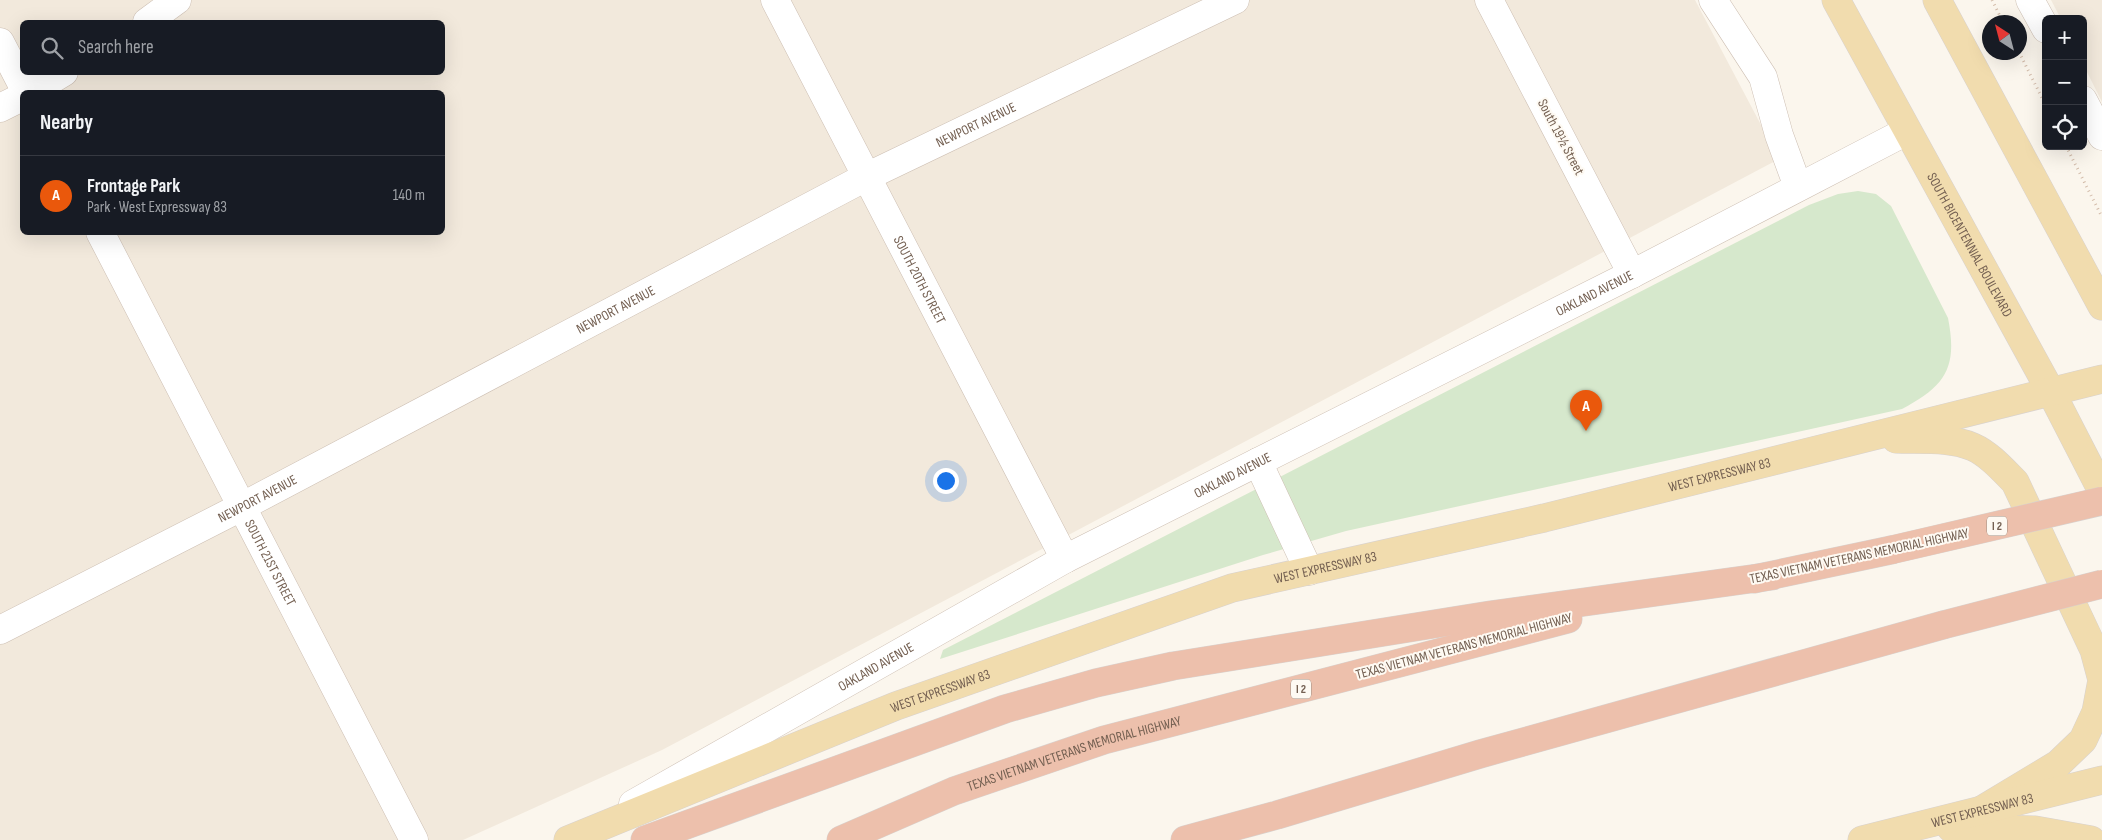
<!DOCTYPE html>
<html lang="en">
<head>
<meta charset="utf-8">
<style>
	body { margin:0; font-family:"Sofia Sans Condensed",sans-serif; background:#20242c; color:#f1f3f6 }
	.controls { position:absolute; right:15px; top:15px; display:grid; overflow:hidden; border-radius:8px; box-shadow:0 5px 20px #0002 }
	.controls button { width:45px; height:45px; display:grid; place-items:center; padding:0; border:0; border-bottom:1px solid #363941; background:#171b24; color:#f1f3f6; font:25px sans-serif }
	.compass { position:absolute; left:1982px; top:15px; width:45px; height:45px; border-radius:50%; background:#171b24; box-shadow:0 5px 20px #0002; rotate:324deg }
	.you { position:absolute; left:945px; top:480px; width:18px; height:18px; margin:-12px; border:4px solid #fff; border-radius:50%; background:#1a73e8; box-shadow:0 0 0 8px #1a73e833 }
	.badge { display:grid; place-items:center; width:32px; height:32px; border-radius:50%; background:#ea580c; color:#fff; font-size:16px; font-weight:700 }
	.pin { position:absolute; translate:-50% -41px; filter:drop-shadow(0 1px 2px #0008) }
	.pin::after { content:''; position:absolute; top:26px; width:18px; height:15px; background:inherit; clip-path:polygon(0 0,100% 0,50% 100%) }
	.list { margin:0; padding:0; list-style:none }
	h2 { display:flex; justify-content:space-between; align-items:center; height:65px; margin:0; padding:0 20px; font-size:21px }
	h2 small { font-size:16px; font-weight:400; color:#9ea1a6 }
	.list li { display:grid; grid-template-columns:32px 1fr auto; gap:15px; align-items:center; box-sizing:border-box; height:80px; padding:0 20px; border-top:1px solid #363941 }
	.list b { display:block; font-size:19px; white-space:nowrap }
	.list p { margin:0; font-size:16px; white-space:nowrap; color:#9ea1a6 }
	.list em { font-size:16px; font-style:normal; color:#9ea1a6 }
	.icon { flex:none; width:28px; height:28px; fill:none; stroke:currentColor; stroke-width:2; stroke-linecap:round; stroke-linejoin:round }
	.map { position:relative; flex:none; width:2102px; height:840px; overflow:hidden }
	.search { position:absolute; background:#171b24; box-shadow:0 5px 20px #0002; left:20px; top:20px; width:425px; height:55px; display:flex; align-items:center; gap:12px; box-sizing:border-box; padding:0 18px; border-radius:8px; color:#9ea1a6; font-size:19px }
	.panel { position:absolute; background:#171b24; box-shadow:0 5px 20px #0002; left:20px; top:90px; width:425px; height:145px; border-radius:8px }
	.map>svg:first-child { display:block }
	.residential { fill:#f2e9dc; fill-rule:evenodd }
	.green { fill:#d6e8cc }
	.lines { fill:none; stroke-linecap:round; stroke-linejoin:round }
	.minor-casing { stroke:#cdbfb3; stroke-width:29 }
	.major-casing { stroke:#d8d2cf; stroke-width:29 }
	.highway-casing { stroke:#d8d2cf; stroke-width:29 }
	.path { stroke:#d3bcaa; stroke-width:3; stroke-dasharray:1 4; stroke-linecap:butt }
	.minor { stroke:#fff; stroke-width:28 }
	.major { stroke:#f1dcae; stroke-width:28 }
	.highway { stroke:#edc0ac; stroke-width:28 }
	.highway-bridge-casing { stroke:#d8d2cf; stroke-width:29; stroke-linecap:butt }
	.highway-bridge { stroke:#edc0ac; stroke-width:28 }
	.labels { text-anchor:middle; dominant-baseline:central; stroke-width:4; stroke-linejoin:round; paint-order:stroke }
	.shield { fill:#fefaf3; stroke:#9d8e82; stroke-width:1 }
	.shield-label { font-size:12px; font-weight:bold; fill:#746052 }
	.street-label { font-size:14px; fill:#746052; stroke:#fefaf3 }
</style>
</head>
<body>
<div class="map">
<svg width="2102" height="840" viewBox="0 0 2102 840">
	<rect width="100%" height="100%" fill="#fbf6ed"/>
	<path class="residential" d="M 0,0 L 1695,0 L 1779,159 L 662,750 L 463,840 L 0,840 ZM 22,22 L 442,22 L 442,72 L 22,72 ZM 22,92 L 442,92 L 442,232 L 22,232 Z
		M 2051,0 L 2102,0 L 2102,102 L 2083,64 L 2083,19 L 2061,19 Z"/>
	<path class="green" d="M 1858,191 L 1876,194 L 1891,206 L 1948,318 C 1958,368 1945,386 1902,409 L 1346,531 L 1263,555 L 940,659 L 943,650 L 1809,205 L 1838,194 Z"/>
	<g class="lines">
		<defs>
			<g id="minor">
				<path id="s1" d="M 775,0 L 1065,559"/>
				<path d="M 1489,0 L 1632,274"/>
				<path d="M 1713,0 L 1763,77 L 1779,135 L 1798,187"/>
				<path d="M 2030,0 L 2046,29"/>
				<path d="M 147,22 L 177,0"/>
				<path d="M 0,42 L 26,92"/>
				<path d="M 31,92 L 64,72"/>
				<path d="M 2083,100 L 2102,136"/>
				<path d="M 0,108 L 22,97"/>
				<path id="s2" d="M 100,232 L 414,840"/>
				<path d="M 1258,462 L 1309,571"/>
				<path id="s3" d="M 0,630 L 243,506 L 866,177 L 1235,0"/>
				<path id="s4" d="M 633,804 L 1065,559 L 1632,274 L 1907,131"/>
			</g>
			<g id="major">
				<path id="s5" d="M 1836,0 L 2051,392 L 2102,491"/>
				<path d="M 1937,0 L 2102,306"/>
				<path d="M 1896,439 C 1921,440 1950,437 1973,447 C 1989,454 2003,470 2015,482 L 2094,650 L 2102,680 L 2096,712 L 2083,740 L 2058,764 L 1980,811"/>
				<path d="M 1951,828 L 2035,830 L 2091,840"/>
				<path id="s6" d="M 568,840 L 896,706 L 1232,588 L 1544,518 L 2102,379"/>
				<path id="s7" d="M 1862,840 L 2102,780"/>
			</g>
			<g id="highway">
				<path d="M 1754,579 L 1891,550"/>
				<path d="M 645,840 L 1005,709 L 1096,683 L 1173,666 L 1490,615 L 1772,576"/>
				<path id="s8" d="M 841,840 L 954,791 L 1104,740 L 1568,619"/>
				<path d="M 1185,840 L 1277,815 L 1480,754 L 1943,625"/>
			</g>
		</defs>
		<use href="#minor" class="minor-casing"/>
		<use href="#major" class="major-casing"/>
		<use href="#highway" class="highway-casing"/>
		<path class="path" d="M 1992,0 L 2003,22
			M 2019,52 L 2046,106
			M 2066,146 L 2102,217"/>
		<use href="#minor" class="minor"/>
		<use href="#major" class="major"/>
		<use href="#highway" class="highway"/>
		<defs>
			<path id="highway-bridge" d="M 1891,550 L 2102,501
				M 1943,625 L 2102,584"/>
		</defs>
		<use href="#highway-bridge" class="highway-bridge-casing"/>
		<use href="#highway-bridge" class="highway-bridge"/>
	</g>
	<g class="labels">
		<g class="shield">
			<rect x="1987" y="516.5" width="20" height="19" rx="4"/>
			<rect x="1291" y="679.5" width="20" height="19" rx="4"/>
		</g>
		<g class="shield-label">
			<text x="1997" y="526">I 2</text>
			<text x="1301" y="689">I 2</text>
		</g>
		<g class="street-label">
			<text stroke="none"><textPath href="#s3" startOffset="1099">NEWPORT AVENUE</textPath></text>
			<text transform="translate(1561 137) rotate(62)">South 19½ Street</text>
			<text stroke="none"><textPath href="#s5" startOffset="279">SOUTH BICENTENNIAL BOULEVARD</textPath></text>
			<text stroke="none"><textPath href="#s1" startOffset="315">SOUTH 20TH STREET</textPath></text>
			<text stroke="none"><textPath href="#s4" startOffset="1089">OAKLAND AVENUE</textPath></text>
			<text stroke="none"><textPath href="#s3" startOffset="694">NEWPORT AVENUE</textPath></text>
			<text stroke="none"><textPath href="#s4" startOffset="684">OAKLAND AVENUE</textPath></text>
			<text stroke="none"><textPath href="#s6" startOffset="1211">WEST EXPRESSWAY 83</textPath></text>
			<text stroke="none"><textPath href="#s3" startOffset="289">NEWPORT AVENUE</textPath></text>
			<text transform="translate(1859 556) rotate(-12)">TEXAS VIETNAM VETERANS MEMORIAL HIGHWAY</text>
			<text stroke="none"><textPath href="#s2" startOffset="372">SOUTH 21ST STREET</textPath></text>
			<text stroke="none"><textPath href="#s6" startOffset="806">WEST EXPRESSWAY 83</textPath></text>
			<text transform="translate(1464 646) rotate(-15)">TEXAS VIETNAM VETERANS MEMORIAL HIGHWAY</text>
			<text stroke="none"><textPath href="#s4" startOffset="279">OAKLAND AVENUE</textPath></text>
			<text stroke="none"><textPath href="#s6" startOffset="401">WEST EXPRESSWAY 83</textPath></text>
			<text stroke="none"><textPath href="#s8" startOffset="249">TEXAS VIETNAM VETERANS MEMORIAL HIGHWAY</textPath></text>
			<text stroke="none"><textPath href="#s7" startOffset="124">WEST EXPRESSWAY 83</textPath></text>
		</g>
	</g>
</svg>
<div class="controls">
<button>+</button>
<button>−</button>
<button><svg class="icon" aria-label="locate" viewBox="0 0 24 24"><circle cx="12" cy="12" r="6"/><path d="M12 2v4M12 18v4M2 12h4M18 12h4"/></svg></button>
</div>
<svg class="compass" viewBox="-18 -18 36 36"><path d="M0-13l5 13h-10z" fill="#e53935"/><path d="M0 13l5-13h-10z" fill="#9ea1a6"/></svg>
<div class="you"></div>
<div class="pin badge" style="left:1586px;top:431px">A</div>
<div class="search"><svg class="icon" aria-label="search" viewBox="0 0 24 24"><circle cx="10" cy="10" r="6"/><path d="M15 15l6 6"/></svg>Search here</div>
<section class="panel">
<h2>Nearby<small></small></h2>
<ul class="list">
<li><span class="badge">A</span><div><b>Frontage Park</b><p>Park · West Expressway 83</p></div><em>140 m</em></li>
</ul>
</section>
</div>
</body>
</html>
